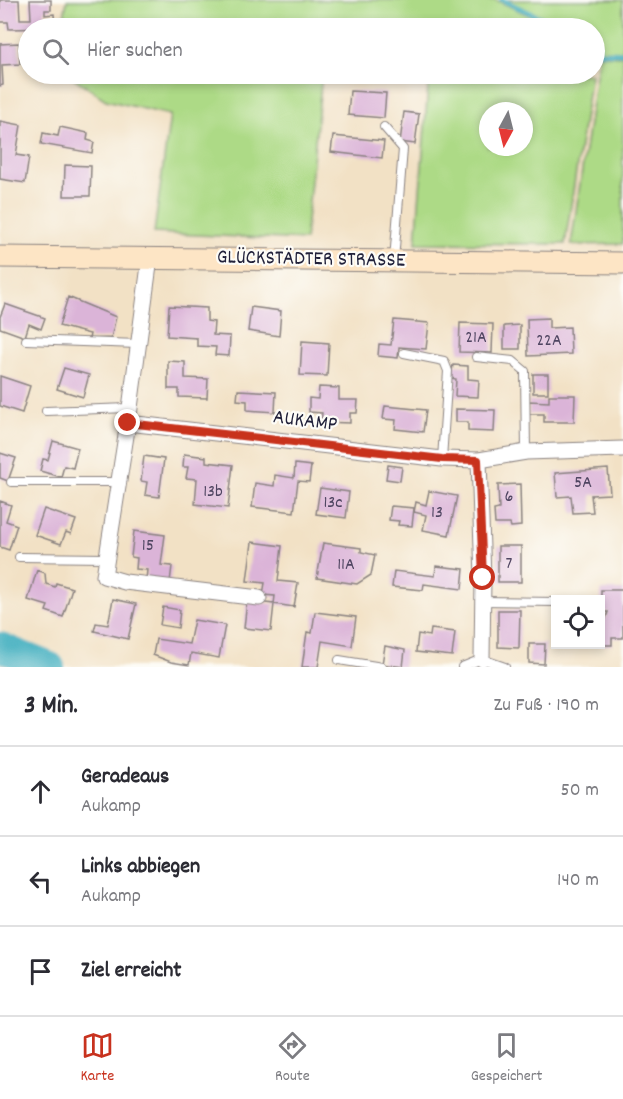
<!DOCTYPE html>
<html lang="de">
<head>
<meta charset="utf-8">
<style>
	body { margin:0; font-family:Dekko,sans-serif; background:#f2f2f3; color:#2b2b33 }
	.controls { position:absolute; right:18px; bottom:18px; display:grid; overflow:hidden; border-radius:0px; box-shadow:0 3px 9px #0003 }
	.controls button { width:54px; height:54px; display:grid; place-items:center; padding:0; border:0; border-bottom:2px solid #e1e1e2; background:#fff; color:#2b2b33; font:30px sans-serif }
	.compass { position:absolute; left:479px; top:102px; width:54px; height:54px; border-radius:50%; background:#fff; box-shadow:0 3px 9px #0003; rotate:187deg }
	.stop { position:absolute; width:18px; height:18px; margin:-14px; border:4px solid #c8321e; border-radius:50%; background:#fff }
	.stop.end { background:#c8321e; border-color:#fff; box-shadow:0 2px 6px #0008 }
	.list { margin:0; padding:0; list-style:none }
	h2 { display:flex; justify-content:space-between; align-items:center; height:78px; margin:0; padding:0 24px; font-size:26px }
	h2 small { font-size:20px; font-weight:400; color:#7c7c81 }
	.list li { display:grid; grid-template-columns:39px 1fr auto; gap:18px; align-items:center; box-sizing:border-box; height:90px; padding:0 24px; border-top:2px solid #e1e1e2 }
	.list b { display:block; font-size:22px; white-space:nowrap }
	.list p { margin:0; font-size:20px; white-space:nowrap; color:#7c7c81 }
	.list em { font-size:20px; font-style:normal; color:#7c7c81 }
	.icon { flex:none; width:33px; height:33px; fill:none; stroke:currentColor; stroke-width:2; stroke-linecap:round; stroke-linejoin:round }
	.map { position:relative; flex:none; width:623px; height:667px; overflow:hidden }
	.search { position:absolute; background:#fff; box-shadow:0 3px 9px #0003; left:18px; right:18px; top:18px; height:66px; display:flex; align-items:center; gap:15px; box-sizing:border-box; padding:0 21px; border-radius:33px; color:#7c7c81; font-size:22px }
	.sheet { height:348px; background:#fff }
	nav { display:flex; justify-content:space-around; align-items:center; box-sizing:border-box; height:84px; border-top:2px solid #e1e1e2; background:#fff; font-size:16px; color:#7c7c81 }
	nav a { display:grid; justify-items:center; gap:3px }
	nav .on { color:#c8321e }
	.map>svg:first-child { display:block }
	.green { fill:#adda86; stroke:#687e60; stroke-width:1.5; fill-rule:evenodd }
	.lines { fill:none; stroke-linecap:round; stroke-linejoin:round }
	.stream { stroke:#41aebf; stroke-width:5 }
	.river { stroke:#41aebf; stroke-width:30 }
	.building { fill:#dbb4d8 }
	.lane-casing { stroke:#8a8280; stroke-width:10 }
	.street-casing { stroke:#8a8280; stroke-width:17 }
	.secondary-casing { stroke:#8a8280; stroke-width:23 }
	.lane { stroke:#fff; stroke-width:8 }
	.street { stroke:#fff; stroke-width:15 }
	.secondary { stroke:#fde5c5; stroke-width:21 }
	.route { stroke:#c8321e; stroke-width:8 }
	.labels { text-anchor:middle; dominant-baseline:central; stroke-width:4.5; stroke-linejoin:round; paint-order:stroke }
	.number-label { font-size:18px; fill:#504662 }
	.street-label { font-size:21px; fill:#22223b; stroke:#fdfcf7 }
</style>
</head>
<body>
<div class="map">
<svg width="623" height="667" viewBox="0 0 623 667">
	<rect width="100%" height="100%" fill="#fdfcf7"/>
	<filter id="ink" filterUnits="userSpaceOnUse"><feTurbulence type="fractalNoise" baseFrequency=".0167" numOctaves="2"/><feDisplacementMap in="SourceGraphic" scale="12" xChannelSelector="R" yChannelSelector="G"/><feConvolveMatrix kernelMatrix="1 2 1 2 8 2 1 2 1" color-interpolation-filters="sRGB"/></filter>
	<filter id="wash" filterUnits="userSpaceOnUse"><feTurbulence type="fractalNoise" baseFrequency=".008" numOctaves="4" result="noise"/><feDisplacementMap in="SourceGraphic" scale="24" xChannelSelector="R" yChannelSelector="G"/><feGaussianBlur stdDeviation="1.35" result="paint"/><feColorMatrix in="noise" values="0 0 0 0 0 0 0 0 0 0 0 0 0 0 0 0 0 1.4 0 .05"/><feComposite in="paint" operator="in"/></filter>
	<g filter="url(#wash)">
		<rect width="100%" height="100%" fill="#f2e1c5"/>
		<path class="green" d="M 67,0 L 496,0 L 557,28 L 62,28 Z
			M 506,0 L 623,0 L 623,51 L 599,50 L 599,44 L 595,41 L 594,28 L 567,28 Z
			M 599,55 L 623,56 L 623,244 L 571,245 Z
			M 68,74 L 322,74 L 305,240 L 154,233 L 170,115 L 106,100 Z
			M 429,74 L 591,74 L 565,244 L 416,243 ZM 488,111 L 524,111 L 524,147 L 488,147 Z"/>
		<g class="lines">
			<path class="stream" d="M 502,0 L 563,28
				M 594,43 L 598,44 L 598,52 L 623,53"/>
			<path class="river" d="M 0,647 L 50,667"/>
		</g>
		<g id="blocks">
			<path class="building" d="M 0,0 L 19,0 L 20,19 L 31,19 L 30,0 L 51,0 L 51,10 L 45,10 L 45,15 L 54,14 L 55,28 L 9,29 L 8,22 L 0,22 Z
				M 19,43 L 20,64 L 2,65 L 3,85 L 0,86 L 0,44 Z
				M 350,91 L 386,93 L 384,118 L 348,115 Z
				M 404,112 L 419,114 L 415,144 L 400,142 Z
				M 0,121 L 21,125 L 16,155 L 29,157 L 25,183 L 0,179 Z
				M 60,127 L 88,133 L 87,140 L 94,142 L 92,153 L 41,144 L 43,133 L 58,136 Z
				M 333,136 L 384,141 L 382,158 L 331,152 Z
				M 65,165 L 91,166 L 90,196 L 64,196 Z
				M 68,297 L 116,317 L 111,338 L 89,339 L 90,334 L 59,326 Z
				M 5,304 L 45,318 L 41,329 L 29,324 L 25,337 L 0,328 L 0,317 Z
				M 169,306 L 207,308 L 207,321 L 214,322 L 213,335 L 230,336 L 229,356 L 215,355 L 216,347 L 197,346 L 197,338 L 167,336 Z
				M 251,307 L 281,311 L 279,336 L 248,331 Z
				M 549,318 L 549,328 L 570,327 L 571,354 L 528,356 L 527,319 Z
				M 394,320 L 429,323 L 426,349 L 399,347 L 398,358 L 378,356 L 379,344 L 391,345 Z
				M 460,323 L 493,324 L 492,353 L 459,352 Z
				M 520,325 L 520,349 L 504,349 L 504,326 Z
				M 302,341 L 329,343 L 327,376 L 300,375 Z
				M 168,361 L 185,362 L 185,378 L 208,379 L 207,398 L 179,397 L 179,389 L 168,389 Z
				M 453,365 L 468,366 L 468,379 L 479,380 L 478,397 L 455,396 L 456,379 L 451,378 Z
				M 64,368 L 89,375 L 83,397 L 57,389 Z
				M 533,374 L 548,374 L 548,393 L 533,393 Z
				M 0,376 L 30,386 L 22,413 L 0,406 Z
				M 319,387 L 339,388 L 339,400 L 358,400 L 357,413 L 350,413 L 350,423 L 321,422 L 322,413 L 309,412 L 309,398 L 318,399 Z
				M 238,390 L 276,392 L 275,412 L 247,410 L 247,401 L 237,400 Z
				M 549,395 L 575,395 L 574,422 L 544,422 L 544,414 L 529,414 L 529,401 L 549,402 Z
				M 385,406 L 426,410 L 423,432 L 395,429 L 396,420 L 383,419 Z
				M 456,409 L 495,410 L 494,432 L 468,431 L 468,422 L 456,422 Z
				M 53,441 L 78,448 L 73,468 L 64,466 L 61,477 L 40,471 L 43,459 L 48,460 Z
				M 0,453 L 16,458 L 8,481 L 0,478 Z
				M 184,454 L 206,457 L 206,462 L 233,465 L 228,508 L 195,504 L 197,479 L 186,478 L 188,467 L 183,467 Z
				M 144,456 L 164,459 L 159,497 L 145,495 L 147,482 L 141,481 Z
				M 295,464 L 311,466 L 309,482 L 298,481 L 294,512 L 252,507 L 255,483 L 274,486 L 275,475 L 294,478 Z
				M 388,465 L 402,467 L 400,481 L 386,479 Z
				M 608,469 L 610,494 L 591,495 L 593,512 L 573,513 L 571,496 L 557,497 L 555,473 Z
				M 520,484 L 521,526 L 511,527 L 510,524 L 495,524 L 494,510 L 499,509 L 498,485 Z
				M 320,488 L 349,492 L 346,518 L 316,514 Z
				M 429,491 L 457,496 L 449,535 L 423,530 L 426,515 L 414,512 L 416,502 L 426,505 Z
				M 0,501 L 11,505 L 6,521 L 17,525 L 9,550 L 0,547 Z
				M 391,506 L 414,508 L 412,526 L 398,525 L 399,521 L 389,520 Z
				M 44,509 L 76,520 L 71,534 L 66,532 L 61,544 L 35,535 Z
				M 134,531 L 165,535 L 161,565 L 172,566 L 170,582 L 146,580 L 147,570 L 136,569 L 137,558 L 131,557 Z
				M 252,542 L 282,546 L 278,581 L 298,583 L 294,607 L 274,604 L 275,596 L 263,595 L 265,583 L 247,581 Z
				M 323,543 L 361,548 L 361,552 L 375,555 L 371,575 L 357,584 L 317,578 Z
				M 498,546 L 521,546 L 521,582 L 498,582 Z
				M 436,566 L 464,569 L 462,589 L 424,584 L 423,590 L 392,587 L 394,571 L 435,576 Z
				M 37,570 L 45,573 L 46,584 L 55,587 L 56,583 L 72,588 L 63,617 L 46,611 L 48,606 L 28,600 Z
				M 601,590 L 623,590 L 623,638 L 612,638 L 612,645 L 600,645 L 600,619 L 606,618 L 608,612 L 601,612 Z
				M 113,599 L 136,604 L 128,639 L 94,631 L 96,623 L 108,625 Z
				M 247,601 L 274,604 L 271,631 L 244,628 Z
				M 163,607 L 180,610 L 178,628 L 160,625 Z
				M 498,610 L 520,610 L 519,648 L 498,647 Z
				M 315,612 L 356,617 L 352,646 L 322,641 L 318,667 L 302,667 L 307,632 L 312,633 Z
				M 194,620 L 225,625 L 219,658 L 191,653 L 189,665 L 171,662 L 153,655 L 156,639 L 189,644 Z
				M 431,629 L 455,632 L 452,656 L 416,652 L 418,634 L 430,636 Z
				M 529,644 L 545,644 L 544,664 L 529,663 Z
				M 385,646 L 405,650 L 403,667 L 382,664 Z"/>
		</g>
	</g>
	<g filter="url(#ink)">
		<use href="#blocks" fill-opacity="0" stroke="#8a8280" stroke-width="1.5"/>
		<g class="lines">
			<defs>
				<path id="lane" d="M 384,127 L 403,149 L 394,260
					M 26,340 L 138,344
					M 404,353 L 444,361 L 448,371 L 442,459
					M 476,357 L 513,361 L 525,371 L 526,452
					M 46,411 L 129,408
					M 11,482 L 119,482
					M 19,557 L 107,558
					M 483,601 L 556,602
					M 339,660 L 382,667
					M 462,667 L 482,659 L 505,667"/>
				<path id="street" d="M 150,258 L 128,423 L 104,576 L 125,582 L 259,598
					M 128,423 L 442,459 L 479,460 L 483,578 L 482,659
					M 479,460 L 526,452 L 623,449"/>
				<path id="secondary" d="M 0,257 L 623,263"/>
			</defs>
			<use href="#lane" class="lane-casing"/>
			<use href="#street" class="street-casing"/>
			<use href="#secondary" class="secondary-casing"/>
			<use href="#lane" class="lane"/>
			<use href="#street" class="street"/>
			<use href="#secondary" class="secondary"/>
		</g>
	</g>
	<g class="lines" filter="url(#ink)">
		<path class="route" d="M 128,423 L 442,459 L 478,460 L 483,578"/>
	</g>
	<g class="labels">
		<g class="number-label">
			<text x="476" y="338">21A</text>
			<text x="549" y="341">22A</text>
			<text x="583" y="483">5A</text>
			<text x="213" y="492">13b</text>
			<text x="509" y="497">6</text>
			<text x="333" y="503">13c</text>
			<text x="437" y="513">13</text>
			<text x="148" y="546">15</text>
			<text x="509" y="564">7</text>
			<text x="346" y="565">11A</text>
		</g>
		<g class="street-label">
			<text transform="translate(311 260) rotate(1)">GLÜCKSTÄDTER STRASSE</text>
			<text transform="translate(305 422) rotate(7)">AUKAMP</text>
		</g>
	</g>
</svg>
<div class="controls">
<button><svg class="icon" aria-label="locate" viewBox="0 0 24 24"><circle cx="12" cy="12" r="6"/><path d="M12 2v4M12 18v4M2 12h4M18 12h4"/></svg></button>
</div>
<svg class="compass" viewBox="-18 -18 36 36"><path d="M0-13l5 13h-10z" fill="#e53935"/><path d="M0 13l5-13h-10z" fill="#7c7c81"/></svg>
<div class="stop" style="left:483px;top:578px"></div>
<div class="stop end" style="left:128px;top:423px"></div>
<div class="search"><svg class="icon" aria-label="search" viewBox="0 0 24 24"><circle cx="10" cy="10" r="6"/><path d="M15 15l6 6"/></svg>Hier suchen</div>
</div>
<section class="sheet">
<h2>3 Min.<small>Zu Fuß · 190 m</small></h2>
<ul class="list">
<li><svg class="icon" aria-label="ahead" viewBox="0 0 24 24"><path d="M12 20V5M6 11l6-6 6 6"/></svg><div><b>Geradeaus</b><p>Aukamp</p></div><em>50 m</em></li>
<li><svg class="icon" aria-label="left" viewBox="0 0 24 24"><path d="M17 20v-9H6M10 6l-5 5 5 5"/></svg><div><b>Links abbiegen</b><p>Aukamp</p></div><em>140 m</em></li>
<li><svg class="icon" aria-label="arrive" viewBox="0 0 24 24"><path d="M6 21V4h12l-3 4 3 4H6"/></svg><div><b>Ziel erreicht</b></div></li>
</ul>
</section>
<nav>
<a class="on"><svg class="icon" aria-label="map" viewBox="0 0 24 24"><path d="M3 6l6-2 6 2 6-2v14l-6 2-6-2-6 2zM9 4v14M15 6v14"/></svg>Karte</a>
<a><svg class="icon" aria-label="directions" viewBox="0 0 24 24"><path d="M12 3l9 9-9 9-9-9zM9 14v-3h6M13 9l2 2-2 2"/></svg>Route</a>
<a><svg class="icon" aria-label="saved" viewBox="0 0 24 24"><path d="M7 4h10v16l-5-4-5 4z"/></svg>Gespeichert</a>
</nav>
</body>
</html>
